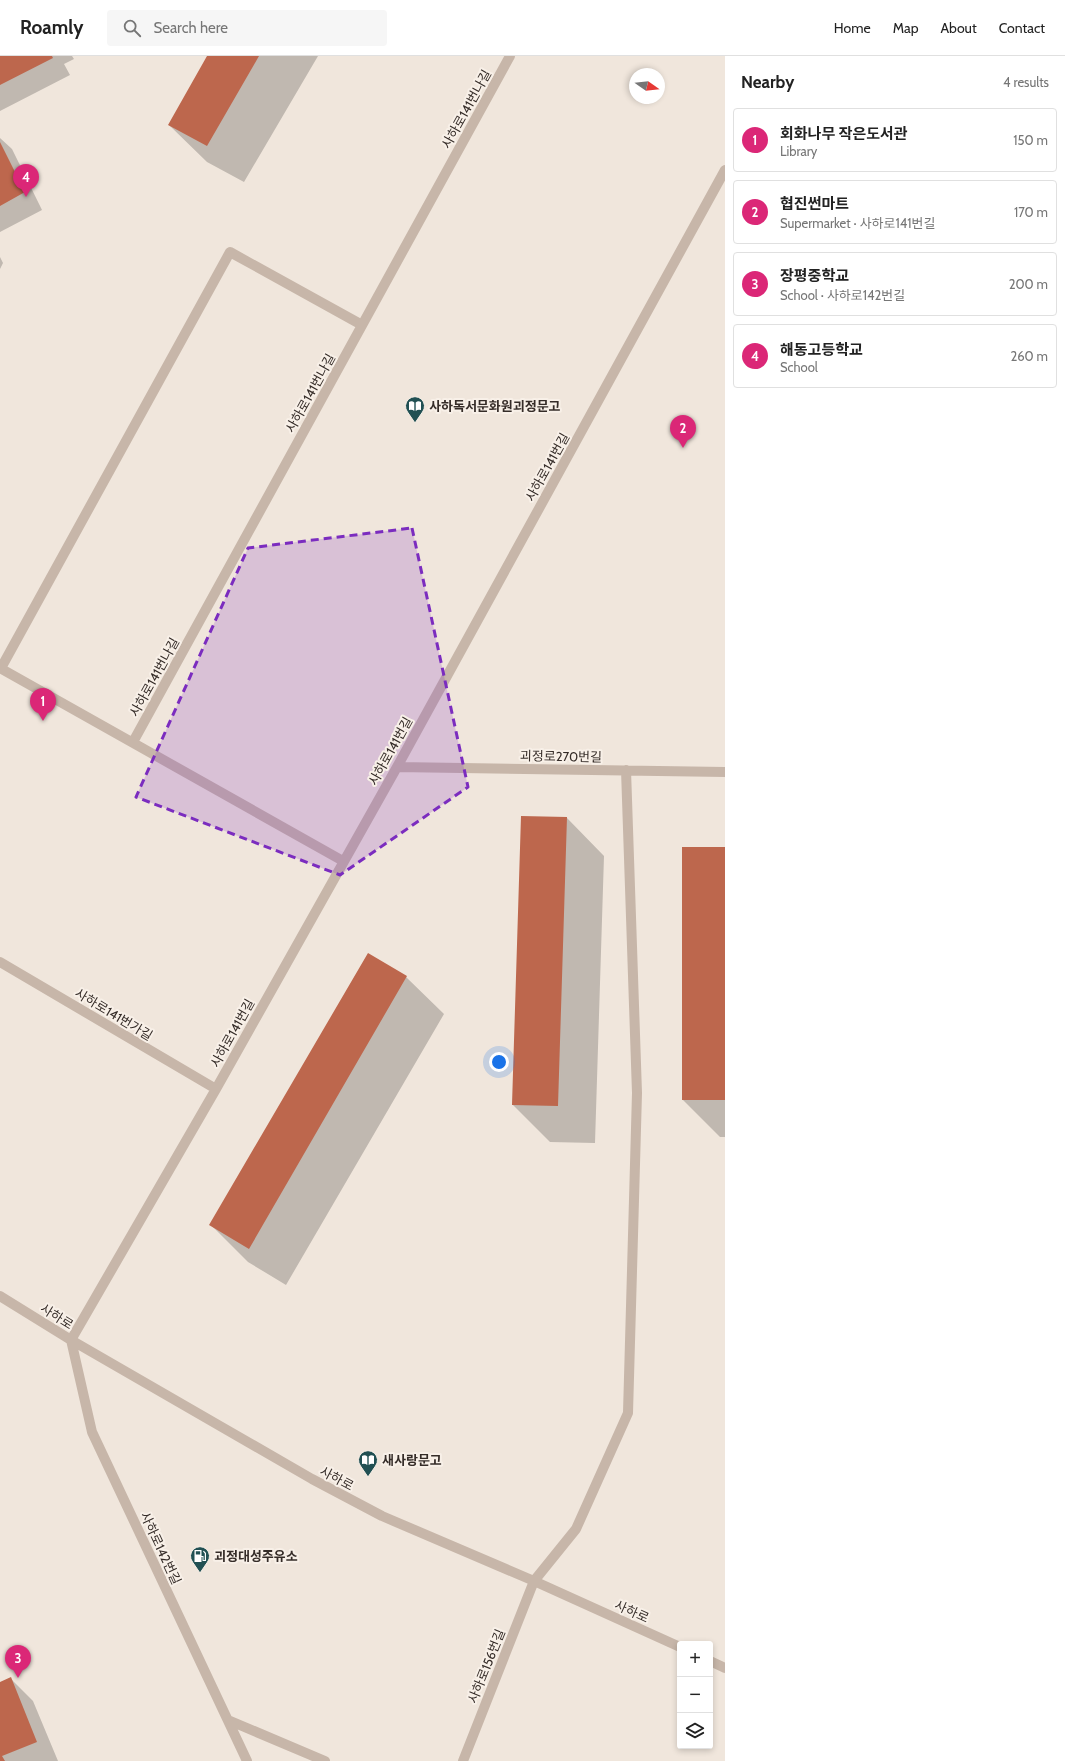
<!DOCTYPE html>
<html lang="en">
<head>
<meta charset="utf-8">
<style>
	body { margin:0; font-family:Cabin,"Noto Sans KR",sans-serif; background:#f6f6f6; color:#222 }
	.controls { position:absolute; right:12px; bottom:12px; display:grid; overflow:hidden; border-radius:4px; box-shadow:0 2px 6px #0003 }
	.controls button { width:36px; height:36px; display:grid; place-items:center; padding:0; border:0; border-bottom:1px solid #e0e0e0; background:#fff; color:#222; font:20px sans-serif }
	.compass { position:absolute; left:629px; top:12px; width:36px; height:36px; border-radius:50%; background:#fff; box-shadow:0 2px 6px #0003; rotate:104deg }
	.you { position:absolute; left:499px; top:1006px; width:14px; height:14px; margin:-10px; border:3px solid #fff; border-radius:50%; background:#1a73e8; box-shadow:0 0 0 6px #1a73e833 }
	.badge { display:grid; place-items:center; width:26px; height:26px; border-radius:50%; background:#db2777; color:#fff; font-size:13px; font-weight:700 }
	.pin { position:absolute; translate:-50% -33px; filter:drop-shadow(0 1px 2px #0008) }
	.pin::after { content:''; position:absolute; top:21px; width:14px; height:12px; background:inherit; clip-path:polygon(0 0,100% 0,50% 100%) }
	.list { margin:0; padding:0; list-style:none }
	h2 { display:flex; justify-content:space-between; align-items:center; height:52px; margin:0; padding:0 16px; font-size:17px }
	h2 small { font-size:13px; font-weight:400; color:#767676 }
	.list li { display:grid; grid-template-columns:26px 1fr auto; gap:12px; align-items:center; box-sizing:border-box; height:64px; margin:0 8px 8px; padding:0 8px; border:1px solid #e0e0e0; border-radius:4px }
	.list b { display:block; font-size:15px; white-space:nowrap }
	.list p { margin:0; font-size:13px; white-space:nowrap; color:#767676 }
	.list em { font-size:13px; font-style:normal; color:#767676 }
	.icon { flex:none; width:22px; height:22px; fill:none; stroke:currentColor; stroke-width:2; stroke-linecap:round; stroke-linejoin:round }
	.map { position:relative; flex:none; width:725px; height:1705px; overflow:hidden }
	header { display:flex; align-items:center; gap:24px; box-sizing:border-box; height:56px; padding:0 20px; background:#fff; border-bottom:1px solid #e0e0e0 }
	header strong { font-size:19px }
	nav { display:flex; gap:22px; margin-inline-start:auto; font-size:14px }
	.search { width:280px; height:36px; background:#f6f6f6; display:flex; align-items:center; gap:10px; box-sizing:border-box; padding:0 14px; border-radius:4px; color:#767676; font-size:15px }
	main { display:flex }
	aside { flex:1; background:#fff }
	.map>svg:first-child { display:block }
	.shadow { fill:#0003 }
	.building { fill:#bd674d }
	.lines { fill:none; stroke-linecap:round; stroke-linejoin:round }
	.minor { stroke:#c7b6a9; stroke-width:10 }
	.marked { fill:#7b2cbf; fill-opacity:0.2; stroke:#7b2cbf; stroke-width:3; stroke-dasharray:8 5; stroke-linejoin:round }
	.labels { text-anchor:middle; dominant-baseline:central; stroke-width:4; stroke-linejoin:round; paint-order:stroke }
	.street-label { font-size:13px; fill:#352c28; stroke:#f8f0e8 }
	.poi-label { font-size:13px; font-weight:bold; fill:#352c28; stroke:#f8f0e8; text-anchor:start }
</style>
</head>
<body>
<header>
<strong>Roamly</strong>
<div class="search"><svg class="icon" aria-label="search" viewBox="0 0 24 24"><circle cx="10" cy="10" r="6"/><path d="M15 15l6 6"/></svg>Search here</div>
<nav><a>Home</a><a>Map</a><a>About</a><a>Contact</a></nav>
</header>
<main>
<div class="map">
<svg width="725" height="1705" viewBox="0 0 725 1705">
	<rect width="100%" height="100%" fill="#f0e6dc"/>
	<path class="shadow" d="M 0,0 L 72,0 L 74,3 L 64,8 L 70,19 L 0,55 Z
		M 208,0 L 318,0 L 244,126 L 207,106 L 169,69 Z
		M 0,82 L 12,93 L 42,154 L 0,176 Z
		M 0,201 L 3,207 L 0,213 Z
		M 522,761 L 567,762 L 604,800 L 595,1087 L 550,1086 L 513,1049 Z
		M 725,792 L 725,1081 L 720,1081 L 683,1044 Z
		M 368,898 L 406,921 L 444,958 L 286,1229 L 248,1206 L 211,1169 Z
		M 10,1622 L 33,1645 L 58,1705 L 0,1705 L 0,1627 Z"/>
	<path class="building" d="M 0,0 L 52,0 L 53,2 L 0,29 Z
		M 207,0 L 259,0 L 207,90 L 168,69 Z
		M 0,86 L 25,136 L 0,150 Z
		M 521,760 L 567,761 L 558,1050 L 512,1049 Z
		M 682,791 L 725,791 L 725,1044 L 682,1044 Z
		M 368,897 L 407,920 L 249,1193 L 209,1169 Z
		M 11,1621 L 37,1686 L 2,1700 L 5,1705 L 0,1705 L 0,1626 Z"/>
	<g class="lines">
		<path class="minor" d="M 0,612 L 343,805
			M 1,612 L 230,196 L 362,269
			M 133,686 L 510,0
			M 397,711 L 725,716
			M 0,906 L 216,1033
			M 0,1240 L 71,1284 L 220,1370 L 312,1423 L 382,1460 L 534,1525 L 680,1591
			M 71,1284 L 216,1033 L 397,711 L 725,114
			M 71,1284 L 92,1376 L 247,1705
			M 710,1605 L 725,1612
			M 228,1664 L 325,1705
			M 463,1705 L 534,1525 L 576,1473 L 628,1357 L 637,1037 L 626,714"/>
	</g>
	<path class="marked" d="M 412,472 L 468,731 L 340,819 L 136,741 L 248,492 Z"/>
	<defs>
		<symbol id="library-pin" viewBox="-11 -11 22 30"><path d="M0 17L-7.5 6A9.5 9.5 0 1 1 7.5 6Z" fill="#215053" stroke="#f8f0e8"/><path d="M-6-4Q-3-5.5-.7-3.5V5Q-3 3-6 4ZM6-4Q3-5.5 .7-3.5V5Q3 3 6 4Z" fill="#fff"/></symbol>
		<symbol id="fuel-pin" viewBox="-11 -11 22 30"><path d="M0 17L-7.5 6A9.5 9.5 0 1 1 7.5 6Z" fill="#215053" stroke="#f8f0e8"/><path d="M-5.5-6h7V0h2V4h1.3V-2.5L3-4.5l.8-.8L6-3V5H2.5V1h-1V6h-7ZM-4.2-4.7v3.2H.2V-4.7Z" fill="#fff"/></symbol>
	</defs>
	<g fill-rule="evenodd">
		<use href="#library-pin" x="404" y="339" width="22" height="30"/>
		<use href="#library-pin" x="357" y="1393" width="22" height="30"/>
		<use href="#fuel-pin" x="189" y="1489" width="22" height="30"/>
	</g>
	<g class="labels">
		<g class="street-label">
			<text transform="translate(466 53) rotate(-61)">사하로141번나길</text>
			<text transform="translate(310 337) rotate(-61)">사하로141번나길</text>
			<text transform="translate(547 411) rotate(-61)">사하로141번길</text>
			<text transform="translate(154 621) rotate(-61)">사하로141번나길</text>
			<text transform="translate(390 695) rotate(-61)">사하로141번길</text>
			<text transform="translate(561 700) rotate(1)">괴정로270번길</text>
			<text transform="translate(114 958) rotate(31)">사하로141번가길</text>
			<text transform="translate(232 977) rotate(-61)">사하로141번길</text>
			<text transform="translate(57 1260) rotate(32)">사하로</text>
			<text transform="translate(337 1422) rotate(28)">사하로</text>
			<text transform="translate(161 1492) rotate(65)">사하로142번길</text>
			<text transform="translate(632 1555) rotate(24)">사하로</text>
			<text transform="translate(486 1610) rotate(-68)">사하로156번길</text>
		</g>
		<g class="poi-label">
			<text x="429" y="350">사하독서문화원괴정문고</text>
			<text x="382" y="1404">새사랑문고</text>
			<text x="214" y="1500">괴정대성주유소</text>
		</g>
	</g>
</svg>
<div class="controls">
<button>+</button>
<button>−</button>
<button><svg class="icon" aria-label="layers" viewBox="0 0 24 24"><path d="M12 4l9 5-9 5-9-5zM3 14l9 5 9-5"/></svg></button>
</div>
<svg class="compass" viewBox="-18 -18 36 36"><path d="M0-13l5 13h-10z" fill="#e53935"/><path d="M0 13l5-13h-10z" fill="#767676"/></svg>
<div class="you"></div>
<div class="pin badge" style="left:43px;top:665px">1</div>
<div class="pin badge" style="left:683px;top:392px">2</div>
<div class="pin badge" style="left:18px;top:1622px">3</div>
<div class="pin badge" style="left:26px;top:141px">4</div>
</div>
<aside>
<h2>Nearby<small>4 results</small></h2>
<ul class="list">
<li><span class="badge">1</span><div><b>회화나무 작은도서관</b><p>Library</p></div><em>150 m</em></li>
<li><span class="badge">2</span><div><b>협진썬마트</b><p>Supermarket · 사하로141번길</p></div><em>170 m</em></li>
<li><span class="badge">3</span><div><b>장평중학교</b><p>School · 사하로142번길</p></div><em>200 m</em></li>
<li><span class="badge">4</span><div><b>해동고등학교</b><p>School</p></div><em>260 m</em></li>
</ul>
</aside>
</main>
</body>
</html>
